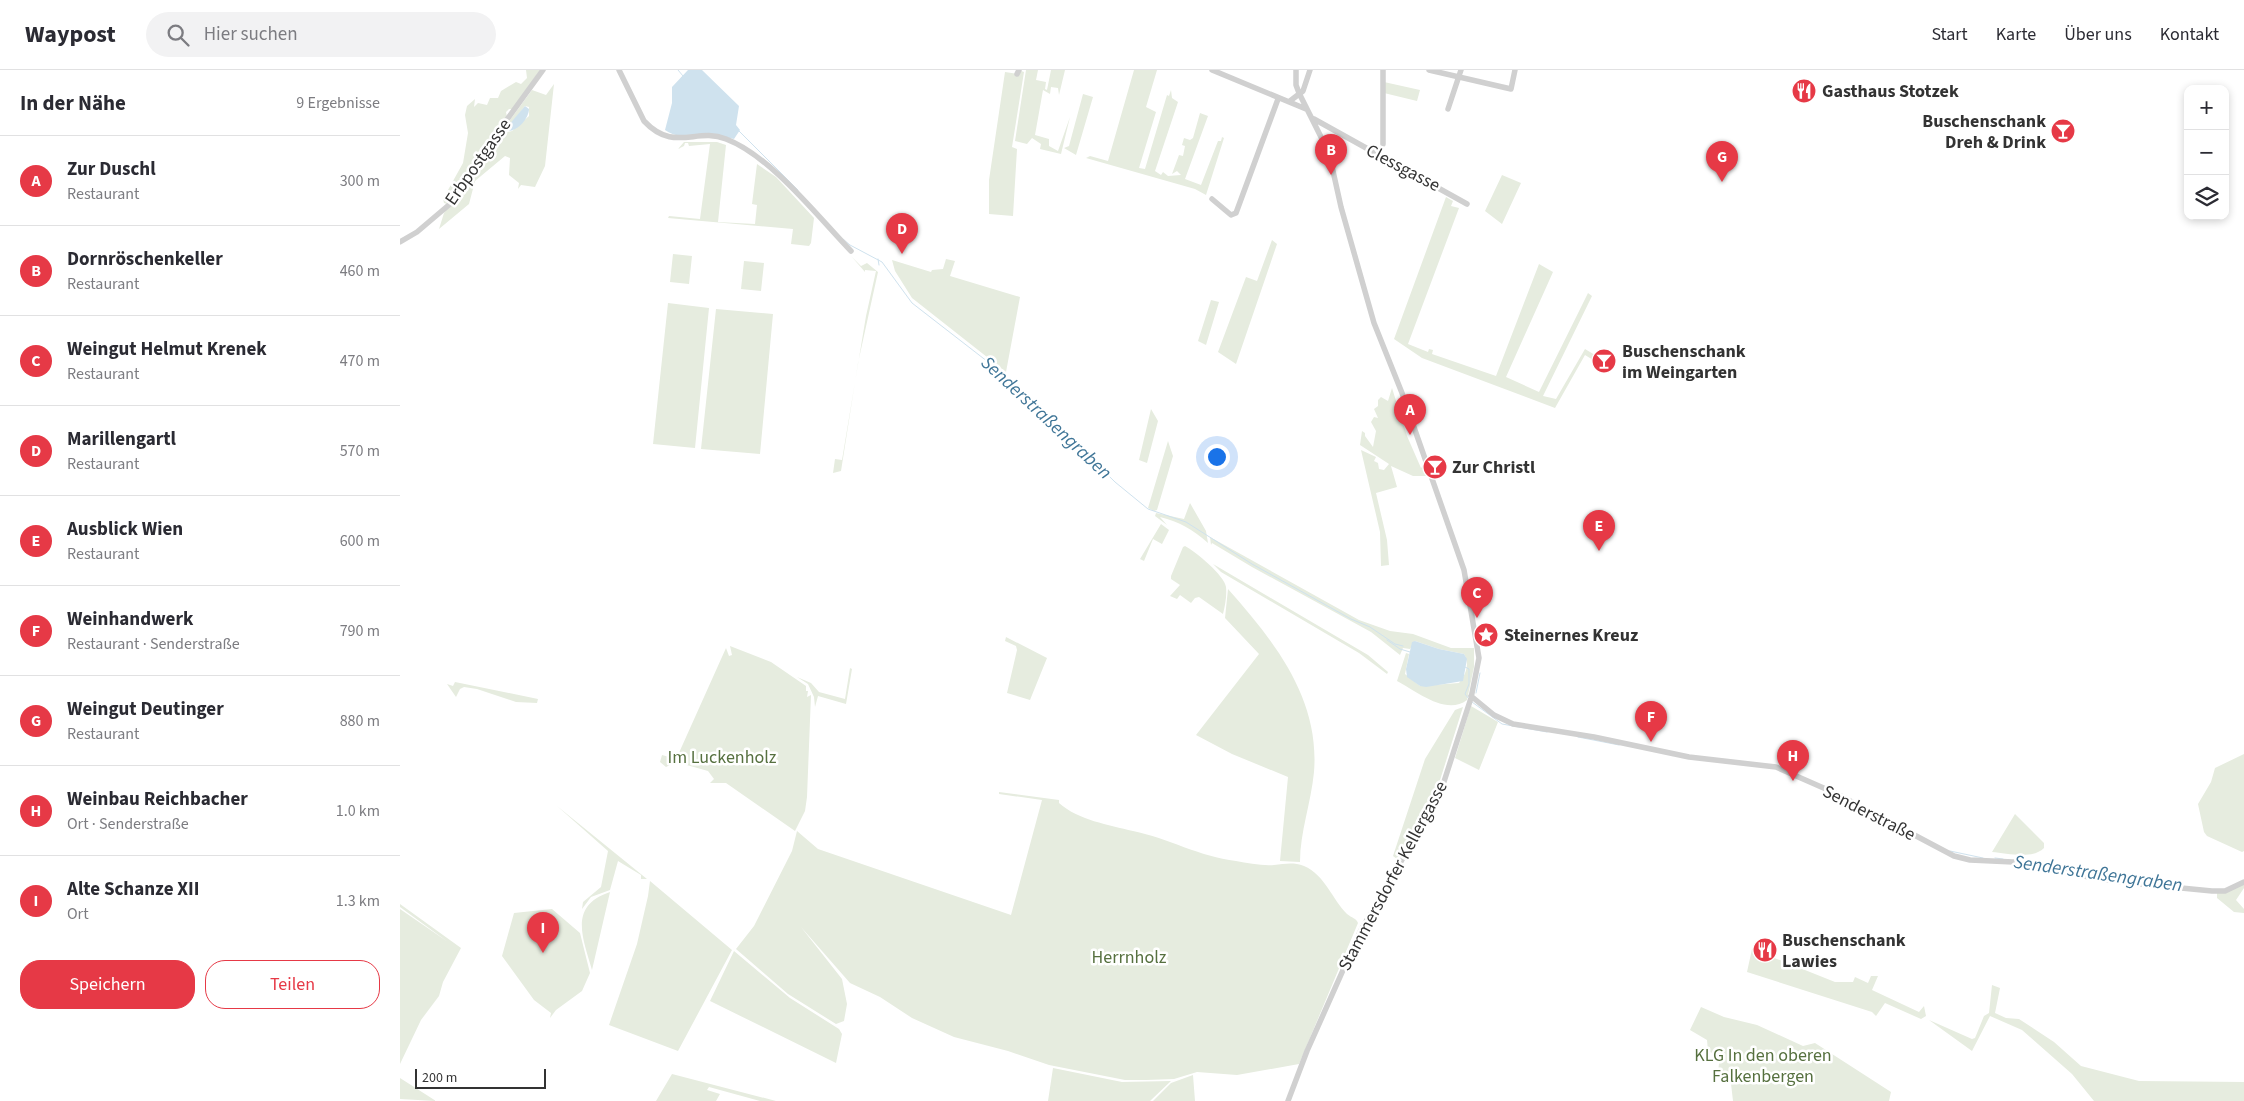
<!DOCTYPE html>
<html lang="de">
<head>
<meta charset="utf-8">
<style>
	body { margin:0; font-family:"Source Sans 3",sans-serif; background:#f2f2f3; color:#2b2b33 }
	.controls { position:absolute; right:15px; top:15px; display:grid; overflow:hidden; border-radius:10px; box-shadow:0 2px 8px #0003 }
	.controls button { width:45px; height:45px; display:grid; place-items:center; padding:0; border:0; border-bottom:1px solid #e1e1e2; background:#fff; color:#2b2b33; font:25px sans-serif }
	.scale { position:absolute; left:15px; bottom:12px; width:131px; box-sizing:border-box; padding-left:5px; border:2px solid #333; border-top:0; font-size:14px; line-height:18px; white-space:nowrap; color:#333; -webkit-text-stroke:4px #fff; paint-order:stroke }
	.you { position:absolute; left:816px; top:386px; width:18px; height:18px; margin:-12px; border:4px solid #fff; border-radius:50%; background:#1a73e8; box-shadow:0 0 0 8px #1a73e833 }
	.badge { display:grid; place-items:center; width:32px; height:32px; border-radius:50%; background:#e63946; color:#fff; font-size:16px; font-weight:700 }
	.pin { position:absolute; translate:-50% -41px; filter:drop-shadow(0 1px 2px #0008) }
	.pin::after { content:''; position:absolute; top:26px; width:18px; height:15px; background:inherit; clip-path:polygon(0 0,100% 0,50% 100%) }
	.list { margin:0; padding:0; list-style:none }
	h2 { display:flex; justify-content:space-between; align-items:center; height:65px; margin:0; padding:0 20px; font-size:21px }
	h2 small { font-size:16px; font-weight:400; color:#7c7c81 }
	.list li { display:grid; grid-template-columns:32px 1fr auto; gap:15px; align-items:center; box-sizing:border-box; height:90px; padding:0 20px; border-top:1px solid #e1e1e2 }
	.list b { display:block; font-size:19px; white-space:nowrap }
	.list p { margin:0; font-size:16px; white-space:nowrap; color:#7c7c81 }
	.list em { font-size:16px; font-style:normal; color:#7c7c81 }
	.actions { display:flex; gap:10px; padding:15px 20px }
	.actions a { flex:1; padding:11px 0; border:1px solid #e63946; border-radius:20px; text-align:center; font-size:18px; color:#e63946 }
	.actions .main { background:#e63946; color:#fff }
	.icon { flex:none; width:28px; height:28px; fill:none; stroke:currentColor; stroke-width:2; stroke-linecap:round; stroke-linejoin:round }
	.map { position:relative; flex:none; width:1844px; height:1031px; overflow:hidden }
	header { display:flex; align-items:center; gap:30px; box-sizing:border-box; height:70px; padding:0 25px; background:#fff; border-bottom:1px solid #e1e1e2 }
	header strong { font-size:24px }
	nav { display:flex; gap:28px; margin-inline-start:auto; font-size:18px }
	.search { width:350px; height:45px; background:#f2f2f3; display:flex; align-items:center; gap:12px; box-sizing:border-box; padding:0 18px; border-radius:28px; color:#7c7c81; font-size:19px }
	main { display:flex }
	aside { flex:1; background:#fff }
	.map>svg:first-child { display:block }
	.green { fill:#e6ecdf }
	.water { fill:#cfe2ee }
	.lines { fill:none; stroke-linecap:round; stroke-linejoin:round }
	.stream { stroke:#cfe2ee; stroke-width:1 }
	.minor { stroke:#d0d0d0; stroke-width:5.5 }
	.labels { text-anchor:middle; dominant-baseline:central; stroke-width:5; stroke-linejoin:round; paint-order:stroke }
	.poi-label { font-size:18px; font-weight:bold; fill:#333; stroke:#fff; text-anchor:start }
	.street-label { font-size:18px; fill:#333; stroke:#fff }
	.park-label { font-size:18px; fill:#56703f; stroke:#fff }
	.water-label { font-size:19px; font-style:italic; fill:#3f7597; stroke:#fff }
</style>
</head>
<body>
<header>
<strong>Waypost</strong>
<div class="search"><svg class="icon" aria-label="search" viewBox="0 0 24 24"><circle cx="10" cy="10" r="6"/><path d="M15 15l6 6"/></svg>Hier suchen</div>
<nav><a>Start</a><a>Karte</a><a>Über uns</a><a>Kontakt</a></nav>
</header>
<main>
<aside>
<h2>In der Nähe<small>9 Ergebnisse</small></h2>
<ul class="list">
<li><span class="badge">A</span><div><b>Zur Duschl</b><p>Restaurant</p></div><em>300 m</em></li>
<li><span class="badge">B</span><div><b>Dornröschenkeller</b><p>Restaurant</p></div><em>460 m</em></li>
<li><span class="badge">C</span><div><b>Weingut Helmut Krenek</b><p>Restaurant</p></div><em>470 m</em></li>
<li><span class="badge">D</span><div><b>Marillengartl</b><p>Restaurant</p></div><em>570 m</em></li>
<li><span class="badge">E</span><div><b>Ausblick Wien</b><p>Restaurant</p></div><em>600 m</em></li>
<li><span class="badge">F</span><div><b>Weinhandwerk</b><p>Restaurant · Senderstraße</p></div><em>790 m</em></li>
<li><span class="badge">G</span><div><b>Weingut Deutinger</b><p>Restaurant</p></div><em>880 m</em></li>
<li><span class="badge">H</span><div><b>Weinbau Reichbacher</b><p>Ort · Senderstraße</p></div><em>1.0 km</em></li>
<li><span class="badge">I</span><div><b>Alte Schanze XII</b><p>Ort</p></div><em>1.3 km</em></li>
</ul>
<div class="actions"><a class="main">Speichern</a><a>Teilen</a></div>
</aside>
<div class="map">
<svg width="1844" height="1031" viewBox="0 0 1844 1031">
	<rect width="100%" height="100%" fill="#fff"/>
	<path class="green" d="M 126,0 L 140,0 L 113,39 L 109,39 L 106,42 L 107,47 L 76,87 L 47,134 L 44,133 L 43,129 L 63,93 L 68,63 L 65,45 L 67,36 L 75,29 L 74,37 L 78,33 L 87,35 L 90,28 L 98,28 L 101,21 L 116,12 L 121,14 L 127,8 Z
		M 626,0 L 638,0 L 636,10 L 646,12 L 645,19 L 647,20 L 651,0 L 665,0 L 659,25 L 658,18 L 651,17 L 650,24 L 643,20 L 635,65 L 649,69 L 649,76 L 658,81 L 670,47 L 661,84 L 640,79 L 641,74 L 632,68 L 627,74 L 615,71 Z
		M 734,0 L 757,0 L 746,37 L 756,42 L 739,98 L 745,99 L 767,25 L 769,26 L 771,20 L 772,28 L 778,32 L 755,101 L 761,105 L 763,102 L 768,106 L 781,105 L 777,101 L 772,104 L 779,85 L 783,86 L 785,76 L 782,75 L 784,68 L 790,70 L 793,68 L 800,43 L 808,46 L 785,109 L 801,115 L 818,71 L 821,71 L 822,67 L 824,68 L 806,125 L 795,119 L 686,88 L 690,86 L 708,91 Z
		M 621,1 L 624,2 L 612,77 L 617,79 L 613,146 L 589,144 L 589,110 L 605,2 L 618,4 Z
		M 984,12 L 1020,20 L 1017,31 L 984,23 Z
		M 154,14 L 145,96 L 135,117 L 121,115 L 118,119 L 119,113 L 109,105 L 110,88 L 105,86 L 75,111 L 69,134 L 39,159 L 44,143 L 84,86 L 103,63 L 112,61 L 129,46 L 129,37 L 125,36 L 108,58 L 102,61 L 132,20 L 146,25 Z
		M 683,24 L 693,27 L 676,85 L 664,78 L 669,76 Z
		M 284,72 L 317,72 L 326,75 L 318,152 L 355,154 L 357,135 L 352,134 L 357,94 L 376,107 L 414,148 L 411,173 L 409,176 L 391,174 L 393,159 L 268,148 L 269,146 L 300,149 L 310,74 L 289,76 L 288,73 L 285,73 L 284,76 L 278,79 Z
		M 1102,105 L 1121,113 L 1102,154 L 1085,141 Z
		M 1046,127 L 1053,131 L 1051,136 L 1059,138 L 1008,274 L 1028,282 L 1029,279 L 1033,280 L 1032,284 L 1096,306 L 1139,194 L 1153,202 L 1106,307 L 1139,322 L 1188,223 L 1192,226 L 1143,326 L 1156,329 L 1185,279 L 1200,288 L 1198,293 L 1185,285 L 1155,338 L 1022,288 L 994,269 Z
		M 872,170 L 877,174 L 836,294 L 818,282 L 846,207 L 857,211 Z
		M 273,184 L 292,186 L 289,214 L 270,212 Z
		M 451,186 L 461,196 L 467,193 L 478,202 L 458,293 L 441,401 L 433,403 L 435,389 L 442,390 L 466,246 L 476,201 L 465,200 L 465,202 Z
		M 546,189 L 555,191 L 550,206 L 620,227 L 606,302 L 512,228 L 495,201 L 492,190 L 531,202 L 532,200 L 543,199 Z
		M 344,191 L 364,193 L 361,221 L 341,219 Z
		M 811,230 L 819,232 L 806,275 L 798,271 Z
		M 268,233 L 309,238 L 295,378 L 253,374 Z
		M 316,239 L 373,244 L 360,384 L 301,379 Z
		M 992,318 L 1007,366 L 1021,398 L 1024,395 L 1029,406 L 1013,406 L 991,396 L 997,417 L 976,423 L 987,470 L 989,495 L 981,496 L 980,462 L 961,380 L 976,387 L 974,391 L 978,393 L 979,399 L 984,400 L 989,394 L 960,375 L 962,361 L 965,363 L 965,366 L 973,377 L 976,361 L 971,352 L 974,347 L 978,348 L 974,339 L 978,336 L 978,330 L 981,327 L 988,331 Z
		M 751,339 L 758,351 L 747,393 L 739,390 Z
		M 768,371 L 773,386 L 757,440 L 754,441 L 748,438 Z
		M 790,433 L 806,461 L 808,473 C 792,459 780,452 760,447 L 767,455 L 755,446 L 756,443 L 784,449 Z
		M 761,454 L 769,460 L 762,474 L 753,469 L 744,491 L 740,489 Z
		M 810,467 L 959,550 L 990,561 L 1013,564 L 1051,578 L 1074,578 L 1074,597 L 1067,630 C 1046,646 1016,621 997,611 L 1006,583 L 1009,584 L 1005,604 L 1020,616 L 1059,613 C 1066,604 1070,594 1064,584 L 1039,579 L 1015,571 L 1010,579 L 1003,578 L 1000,585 L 971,562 L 852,497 L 812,473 L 811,475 Z
		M 785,476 C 795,481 825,506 826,517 C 827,525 825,536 823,544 L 799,527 L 795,528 L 791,533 L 780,525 L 777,529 L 770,526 L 780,515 L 771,509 L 771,506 L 783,477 Z
		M 813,494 L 968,585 L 988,602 L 987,604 L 959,583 L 821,502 Z
		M 828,519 C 874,571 920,628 914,702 C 911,733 900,762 900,792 L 880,791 L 888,707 L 832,684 L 796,665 L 859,584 L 825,548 Z
		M 606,567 L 647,588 L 630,630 L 607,623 L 617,580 L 616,576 L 605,571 Z
		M 330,576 L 371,592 L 406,616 L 406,621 L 408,621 L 407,627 L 411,625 L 407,727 L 405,741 L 395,761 L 326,713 L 310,713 L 314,709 L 308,701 L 276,692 L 266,697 L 260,692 L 262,685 L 273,688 L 278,685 L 326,578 L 329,586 L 332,585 Z
		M 450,598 L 452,599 L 446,634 L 418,626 L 415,637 L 414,627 L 408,614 L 397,607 L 411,613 L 419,622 L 445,629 Z
		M 55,612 L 138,629 L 137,633 L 116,632 L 77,619 L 64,617 L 60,619 L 56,627 L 47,614 L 53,616 Z
		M 1071,636 L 1098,652 L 1079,700 L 1055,688 Z
		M 1063,637 L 1035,726 L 997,789 L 993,786 L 1025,689 L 1055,640 Z
		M 1844,684 L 1844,781 L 1842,782 L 1807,766 L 1804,762 L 1798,734 L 1811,712 L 1815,698 Z
		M 599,722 L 659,730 L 659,733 C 678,750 709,755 733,761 C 768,768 800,787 836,791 C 848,793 862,796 874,795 C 885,794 893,792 904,796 C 925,805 932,829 947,844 C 952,848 956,848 958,853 L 899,994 L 837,1005 L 797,1002 L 774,1009 L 746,1010 L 725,1010 L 649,995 L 608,981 L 554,967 L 512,948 L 480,927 L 450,913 L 401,857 L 442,909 L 447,934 L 444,951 L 436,954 L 388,924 L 336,879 L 354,856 L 392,781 L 397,761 L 418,779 L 611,845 L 642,730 L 599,724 Z
		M 157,736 L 247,809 L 241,809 L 241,805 L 218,791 L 210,820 L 191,827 L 182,839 L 183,832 L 201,817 L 208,781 Z
		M 1615,744 L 1644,773 L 1644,778 C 1632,790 1607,783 1592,782 Z
		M 250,811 L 332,880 L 278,981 L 209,955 L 237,874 L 248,826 Z
		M 1844,814 L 1844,818 L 1836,830 L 1844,839 L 1844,843 L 1834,842 L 1817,828 L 1817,823 Z
		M 210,822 L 192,900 C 183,868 168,836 210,822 Z
		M 0,834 L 61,878 L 43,912 L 39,926 L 21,950 L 0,994 L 0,839 L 48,872 L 0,837 Z
		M 152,839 L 180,863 L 190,903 L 182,921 L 156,940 L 150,948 L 151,943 L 134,930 L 102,886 L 114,843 Z
		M 1352,879 L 1435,912 L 1453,912 L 1455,907 L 1468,913 L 1471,906 L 1478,906 L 1472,920 L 1519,942 L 1524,936 L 1526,946 L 1521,949 L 1485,933 L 1476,946 L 1472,942 L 1347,902 Z
		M 334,881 L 390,928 L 439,959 L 442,964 L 436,993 L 310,931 Z
		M 1592,915 L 1600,918 L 1595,943 L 1606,948 L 1619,949 L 1654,972 L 1681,996 L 1739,1011 L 1844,1012 L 1844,1031 L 1694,1031 L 1672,1004 L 1622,960 L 1590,946 L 1572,981 L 1529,950 L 1572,969 L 1575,968 L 1584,946 L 1589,943 Z
		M 1301,937 L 1324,947 L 1357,955 L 1403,976 L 1415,973 L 1491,1022 L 1489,1031 L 1333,1031 L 1330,1005 L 1318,1001 L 1320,987 L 1308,981 L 1307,970 L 1290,960 Z
		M 653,998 L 722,1012 L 771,1011 L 750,1031 L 648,1031 Z
		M 272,1004 L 376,1031 L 360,1031 L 309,1017 L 307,1020 L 320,1024 L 316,1031 L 256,1031 Z
		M 793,1005 L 795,1031 L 753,1031 L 771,1013 Z
		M 0,1008 L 36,1031 L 0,1029 Z"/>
	<path class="water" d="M 288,0 L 302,0 L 339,36 L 336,55 L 340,60 L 334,69 C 312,64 284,73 265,60 L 272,33 L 272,17 Z
		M 125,36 L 129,39 C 129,48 118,61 108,61 L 108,56 Z
		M 1015,571 L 1039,579 L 1064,584 L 1067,589 L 1063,611 L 1026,617 L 1020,616 L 1007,607 L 1006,599 L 1012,572 Z"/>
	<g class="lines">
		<path class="stream" d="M 278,0 L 283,6 L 281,8
			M 339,61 L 398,120
			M 91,76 L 102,62 L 108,60
			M 443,169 L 450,175 L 482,192 L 512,233 L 610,309 L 715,412 L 748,439 L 786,452 L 852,494 L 951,549 L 970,557 L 995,574 L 1003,576
			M 478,189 L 479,195
			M 987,570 L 1000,579 L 1010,582
			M 1065,597 L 1069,599 L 1069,614 L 1065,624 L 1069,629
			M 1076,623 L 1080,603
			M 1072,632 L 1102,654 L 1147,662
			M 1178,667 L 1219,675
			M 1484,746 L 1494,751
			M 1550,781 L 1583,788
			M 1595,788 L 1603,789
			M 1743,811 L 1781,815"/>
		<path class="minor" d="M 219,0 L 244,51 C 274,83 296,57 326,69 C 371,86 418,147 451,181
			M 812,0 L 906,39
			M 1029,0 L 1111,19 L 1115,0
			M 617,4 L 619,0
			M 890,31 L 903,21 L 910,0
			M 1048,39 L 1061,0
			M 914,49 L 1067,134
			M 983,74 L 983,0
			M 812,129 L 831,145 L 836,143 L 878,29
			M 0,172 L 17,162 L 50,134 L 84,81 L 143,0
			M 1071,626 L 1094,645 L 1113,654 L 1194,667 L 1289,687 L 1376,697 L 1435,723 L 1554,786 L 1570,790 L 1613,792 L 1689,807 L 1730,813 L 1812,821 L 1825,821 L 1844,812
			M 888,1031 L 907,981 L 960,862 L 1040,724 L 1071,628 L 1079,588 L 1064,500 L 1002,323 L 974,253 L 941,137 L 929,83 L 899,23 L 896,15 L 896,0"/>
	</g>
	<defs>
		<symbol id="restaurant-disc" viewBox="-11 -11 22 22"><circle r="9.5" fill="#e63946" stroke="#fff"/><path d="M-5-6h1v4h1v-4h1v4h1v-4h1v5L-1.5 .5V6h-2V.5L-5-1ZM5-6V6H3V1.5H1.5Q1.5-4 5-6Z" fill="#fff"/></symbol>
		<symbol id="bar-disc" viewBox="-11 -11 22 22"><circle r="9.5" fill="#e63946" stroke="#fff"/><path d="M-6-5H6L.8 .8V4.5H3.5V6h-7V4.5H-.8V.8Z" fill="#fff"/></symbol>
		<symbol id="sight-disc" viewBox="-11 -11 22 22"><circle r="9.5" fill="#e63946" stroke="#fff"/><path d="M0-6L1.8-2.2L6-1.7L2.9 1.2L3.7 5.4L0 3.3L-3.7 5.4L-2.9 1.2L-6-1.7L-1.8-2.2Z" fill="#fff"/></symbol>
	</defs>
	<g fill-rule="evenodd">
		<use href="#restaurant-disc" x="1390" y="7" width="28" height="28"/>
		<use href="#bar-disc" x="1649" y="47" width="28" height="28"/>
		<use href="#bar-disc" x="1190" y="277" width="28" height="28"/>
		<use href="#bar-disc" x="1021" y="383" width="28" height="28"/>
		<use href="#sight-disc" x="1072" y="551" width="28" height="28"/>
		<use href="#restaurant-disc" x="1351" y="866" width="28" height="28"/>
	</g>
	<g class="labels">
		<g class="poi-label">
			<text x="1422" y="21">Gasthaus Stotzek</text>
			<text x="1646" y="51" text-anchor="end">Buschenschank<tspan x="1646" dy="21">Dreh &amp; Drink</tspan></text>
			<text x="1222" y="281">Buschenschank<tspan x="1222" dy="21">im Weingarten</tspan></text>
			<text x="1052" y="397">Zur Christl</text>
			<text x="1104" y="565">Steinernes Kreuz</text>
			<text x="1382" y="870">Buschenschank<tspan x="1382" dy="21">Lawies</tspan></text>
		</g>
		<g class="street-label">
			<text transform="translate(78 92) rotate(-55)">Erbpostgasse</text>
			<text transform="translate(1003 98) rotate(28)">Clessgasse</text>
			<text transform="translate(1469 743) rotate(27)">Senderstraße</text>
			<text transform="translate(993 806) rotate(-62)">Stammersdorfer Kellergasse</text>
		</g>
		<g class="park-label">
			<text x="322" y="687">Im Luckenholz</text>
			<text x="729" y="887">Herrnholz</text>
			<text x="1363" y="985">KLG In den oberen<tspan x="1363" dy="21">Falkenbergen</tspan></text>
		</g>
		<g class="water-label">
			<text transform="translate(646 348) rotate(43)">Senderstraßengraben</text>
			<text transform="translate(1698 804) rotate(8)">Senderstraßengraben</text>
		</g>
	</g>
</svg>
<div class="controls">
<button>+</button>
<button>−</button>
<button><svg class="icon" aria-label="layers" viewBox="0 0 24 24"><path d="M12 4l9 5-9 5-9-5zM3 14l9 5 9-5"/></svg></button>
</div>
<div class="scale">200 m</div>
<div class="you"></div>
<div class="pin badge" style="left:1010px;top:365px">A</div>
<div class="pin badge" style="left:931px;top:105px">B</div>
<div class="pin badge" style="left:1077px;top:548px">C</div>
<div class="pin badge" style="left:502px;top:184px">D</div>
<div class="pin badge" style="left:1199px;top:481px">E</div>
<div class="pin badge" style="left:1251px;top:672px">F</div>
<div class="pin badge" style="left:1322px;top:112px">G</div>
<div class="pin badge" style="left:1393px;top:711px">H</div>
<div class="pin badge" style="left:143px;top:883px">I</div>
</div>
</main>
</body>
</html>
